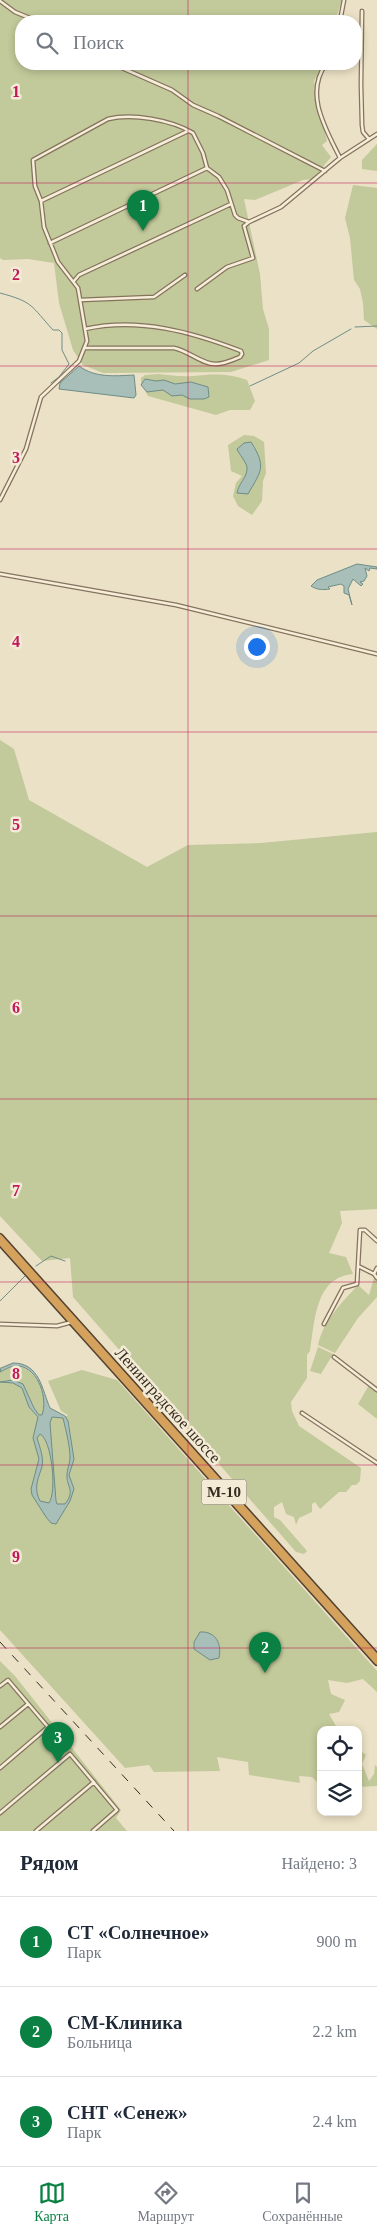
<!DOCTYPE html>
<html lang="ru">
<head>
<meta charset="utf-8">
<style>
	body { margin:0; font-family:"Times New Roman",serif; background:#f6f6f7; color:#1f2937 }
	.controls { position:absolute; right:15px; bottom:15px; display:grid; overflow:hidden; border-radius:10px; box-shadow:0 2px 8px #0003 }
	.controls button { width:45px; height:45px; display:grid; place-items:center; padding:0; border:0; border-bottom:1px solid #e0e1e3; background:#fff; color:#1f2937; font:25px sans-serif }
	.you { position:absolute; left:256px; top:646px; width:18px; height:18px; margin:-12px; border:4px solid #fff; border-radius:50%; background:#1a73e8; box-shadow:0 0 0 8px #1a73e833 }
	.badge { display:grid; place-items:center; width:32px; height:32px; border-radius:50%; background:#0b8043; color:#fff; font-size:16px; font-weight:700 }
	.pin { position:absolute; translate:-50% -41px; filter:drop-shadow(0 1px 2px #0008) }
	.pin::after { content:''; position:absolute; top:26px; width:18px; height:15px; background:inherit; clip-path:polygon(0 0,100% 0,50% 100%) }
	.list { margin:0; padding:0; list-style:none }
	h2 { display:flex; justify-content:space-between; align-items:center; height:65px; margin:0; padding:0 20px; font-size:21px }
	h2 small { font-size:16px; font-weight:400; color:#747a83 }
	.list li { display:grid; grid-template-columns:32px 1fr auto; gap:15px; align-items:center; box-sizing:border-box; height:90px; padding:0 20px; border-top:1px solid #e0e1e3 }
	.list b { display:block; font-size:19px; white-space:nowrap }
	.list p { margin:0; font-size:16px; white-space:nowrap; color:#747a83 }
	.list em { font-size:16px; font-style:normal; color:#747a83 }
	.icon { flex:none; width:28px; height:28px; fill:none; stroke:currentColor; stroke-width:2; stroke-linecap:round; stroke-linejoin:round }
	.map { position:relative; flex:none; width:377px; height:1831px; overflow:hidden }
	.search { position:absolute; background:#fff; box-shadow:0 2px 8px #0003; left:15px; right:15px; top:15px; height:55px; display:flex; align-items:center; gap:12px; box-sizing:border-box; padding:0 18px; border-radius:20px; color:#747a83; font-size:19px }
	.sheet { height:335px; background:#fff }
	nav { display:flex; justify-content:space-around; align-items:center; box-sizing:border-box; height:70px; border-top:1px solid #e0e1e3; background:#fff; font-size:14px; color:#747a83 }
	nav a { display:grid; justify-items:center; gap:2px }
	nav .on { color:#0b8043 }
	.map>svg:first-child { display:block }
	.green { fill:#c2c99a }
	.water { fill:#a7bfb8; stroke:#6e8d86; fill-rule:evenodd }
	.lines { fill:none; stroke-linecap:round; stroke-linejoin:round }
	.stream { stroke:#6e8d86; stroke-width:1 }
	.street-casing { stroke:#85735d; stroke-width:5 }
	.highway-casing { stroke:#534231; stroke-width:8 }
	.street { stroke:#f6eed9; stroke-width:2.5 }
	.highway { stroke:#d4a25d; stroke-width:5 }
	.rail { stroke:#362b20; stroke-width:1; stroke-dasharray:9 9; stroke-linecap:butt }
	.grid { fill:none; stroke:#c2185b; stroke-width:1; stroke-opacity:0.55 }
	.labels { text-anchor:middle; dominant-baseline:central; stroke-width:5; stroke-linejoin:round; paint-order:stroke }
	.shield { fill:#f3ebd5; stroke:#6f6556; stroke-width:1 }
	.shield-label { font-size:15px; font-weight:bold; fill:#362b20 }
	.street-label { font-size:16px; fill:#362b20; stroke:#f3ebd5 }
	.grid-label { font-size:16px; text-anchor:middle; font-weight:bold; fill:#c2185b; stroke:#f3ebd5; stroke-width:5; stroke-linejoin:round; paint-order:stroke }
</style>
</head>
<body>
<div class="map">
<svg width="377" height="1831" viewBox="0 0 377 1831">
	<rect width="100%" height="100%" fill="#ebe1c6"/>
	<path class="green" d="M 0,0 L 342,0 L 335,21 L 21,21 L 21,64 L 323,64 L 314,81 L 327,141 L 322,145 L 331,157 L 313,179 L 303,180 L 255,200 L 244,199 L 260,274 L 263,309 L 269,329 L 269,360 L 231,372 L 103,373 L 83,365 L 73,350 L 59,303 L 54,263 L 28,259 L 3,260 L 0,258 Z
		M 377,144 L 377,171 L 362,169 L 362,160 Z
		M 353,185 L 377,188 L 377,329 L 364,320 L 363,303 L 360,289 L 354,280 L 350,238 L 345,218 Z
		M 158,374 C 169,375 181,377 193,376 C 212,374 229,373 247,380 L 255,401 L 250,410 L 230,410 L 216,415 L 148,396 L 141,383 L 141,378 L 145,375 Z
		M 244,435 L 254,436 L 264,442 L 266,473 L 263,481 L 262,501 L 252,515 L 238,506 L 233,496 L 236,483 L 242,476 L 231,471 L 228,445 Z
		M 0,740 L 14,749 L 29,800 L 147,867 L 188,845 L 261,843 L 377,832 L 377,1209 L 340,1211 L 342,1223 L 329,1253 L 346,1257 L 353,1274 C 315,1277 315,1321 310,1351 L 307,1355 L 307,1378 L 291,1402 L 292,1411 L 299,1426 L 361,1468 L 360,1481 L 356,1485 L 352,1485 L 346,1492 L 339,1492 L 320,1509 L 315,1502 L 312,1504 L 312,1512 L 299,1518 L 296,1525 L 294,1517 L 286,1514 L 282,1502 L 274,1507 L 274,1517 L 280,1520 L 307,1551 L 304,1554 L 296,1552 L 73,1297 L 70,1258 L 42,1261 L 0,1216 Z
		M 374,1278 L 377,1280 L 377,1297 L 358,1318 L 335,1353 L 318,1345 C 324,1319 341,1304 358,1285 L 369,1295 Z
		M 318,1347 L 333,1354 L 321,1374 L 310,1371 Z
		M 15,1366 C 35,1367 46,1391 45,1409 L 63,1418 L 68,1415 L 61,1411 L 48,1381 L 82,1370 L 117,1380 L 377,1671 L 377,1692 L 363,1679 L 347,1683 L 328,1680 L 331,1694 L 345,1700 L 339,1712 L 329,1714 L 336,1726 L 332,1730 L 321,1730 L 321,1786 L 312,1777 L 299,1776 L 300,1783 L 249,1775 L 248,1762 L 217,1757 L 220,1771 L 154,1772 L 149,1765 L 125,1768 L 0,1630 L 0,1367 L 6,1369 Z
		M 369,1385 L 377,1392 L 377,1419 L 358,1404 Z
		M 0,1661 L 15,1676 L 121,1810 L 116,1818 L 127,1831 L 0,1831 Z
		M 358,1749 L 366,1755 L 362,1764 L 369,1781 L 374,1774 L 375,1765 L 377,1767 L 377,1786 L 358,1787 Z"/>
	<path class="water" d="M 79,366 C 95,378 115,376 134,375 L 136,395 L 134,398 L 59,389 L 60,383 Z
		M 145,379 L 156,381 L 164,380 L 175,384 L 191,382 L 208,387 L 209,397 L 204,399 L 190,399 L 182,395 L 172,396 L 163,390 L 147,392 L 141,385 Z
		M 251,442 C 267,467 261,471 248,494 L 237,493 C 238,484 248,477 247,467 C 246,462 239,454 237,449 L 244,443 Z
		M 357,564 L 377,567 L 377,569 L 370,568 L 369,571 L 365,568 L 367,576 L 364,581 L 360,582 L 363,584 L 361,586 L 353,579 L 348,589 L 352,605 L 349,595 L 344,593 L 344,586 L 341,584 L 328,587 L 330,589 C 323,590 317,590 311,586 L 317,580 Z
		M 13,1363 C 40,1363 42,1390 50,1408 L 65,1416 L 68,1421 L 74,1459 L 69,1475 L 74,1489 L 70,1501 L 56,1524 L 51,1523 L 46,1517 L 32,1495 L 31,1489 L 39,1459 L 33,1438 L 38,1417 L 29,1407 L 22,1388 L 13,1383 L 0,1382 L 13,1380 L 23,1384 L 34,1408 L 39,1415 L 42,1415 C 48,1399 39,1369 19,1366 C 12,1365 6,1369 0,1372 L 1,1368 ZM 52,1417 L 63,1418 C 66,1431 70,1445 70,1458 C 70,1464 67,1469 67,1474 C 66,1487 76,1490 65,1504 L 57,1504 L 56,1501 L 50,1423 ZM 40,1434 C 52,1440 57,1492 49,1503 L 40,1501 C 34,1489 37,1481 41,1470 C 45,1460 40,1448 37,1438 Z
		M 200,1632 C 216,1631 222,1644 219,1658 L 210,1660 L 194,1649 L 194,1642 Z"/>
	<g class="lines">
		<path class="stream" d="M 0,293 C 34,302 31,306 53,330 L 59,330 L 62,333 L 62,350 L 69,364 L 59,377 L 51,383
			M 355,327 L 377,326
			M 250,386 L 299,363 L 313,351 L 351,329
			M 36,1266 L 51,1256 L 65,1261
			M 0,1301 L 25,1276"/>
		<defs>
			<path id="street" d="M 0,1 L 15,12 L 37,21
				M 362,11 L 361,84 L 362,125 L 363,132 L 369,139
				M 340,21 L 344,0
				M 113,64 L 172,90 L 193,105 L 218,116 L 325,171
				M 326,64 C 304,94 326,129 340,158
				M 41,201 L 188,131
				M 50,243 L 207,168
				M 74,281 L 79,275 L 231,204
				M 197,289 L 227,267 L 253,258 L 244,226 L 249,222 L 281,207 L 340,158 L 377,134
				M 80,300 L 154,297 L 185,275
				M 85,329 C 138,317 192,332 241,351 L 242,354 L 240,357 C 233,360 224,364 216,364 C 203,365 189,351 174,348 L 85,348
				M 0,500 L 26,449 L 41,397 L 79,361 L 87,341 L 78,288 L 58,262 L 44,227 L 41,201 L 35,186 L 33,160 L 108,119 C 132,113 172,120 193,133 L 203,153 L 207,168 L 219,177 L 227,190 L 235,215 L 238,218 L 249,222
				M 0,574 L 176,605 L 377,654
				M 377,1241 L 365,1230 L 360,1230 L 358,1266 L 374,1274 L 377,1278
				M 374,1274 L 377,1268
				M 0,1324 L 57,1326 L 72,1322
				M 324,1324 L 343,1288 L 357,1284 L 358,1266
				M 334,1357 L 377,1390
				M 302,1413 L 377,1463
				M 0,1686 L 8,1680 L 48,1727 L 0,1768
				M 0,1727 L 28,1704
				M 0,1813 L 70,1754 L 117,1810 L 93,1831
				M 36,1831 L 94,1782"/>
			<path id="highway" d="M 0,1237 L 377,1657
				M 0,1242 L 377,1662"/>
		</defs>
		<use href="#street" class="street-casing"/>
		<use href="#highway" class="highway-casing"/>
		<use href="#street" class="street"/>
		<use href="#highway" class="highway"/>
		<path class="rail" d="M 0,1642 L 174,1831"/>
	</g>
	<path class="grid" d="M 188,0 L 188,21M 188,64 L 188,1831M 0,183 L 377,183M 0,366 L 377,366M 0,549 L 377,549M 0,732 L 377,732M 0,916 L 377,916M 0,1099 L 377,1099M 0,1282 L 377,1282M 0,1465 L 377,1465M 0,1648 L 377,1648"/>
	<g class="labels">
		<rect class="shield" x="201.5" y="1479.5" width="45" height="25" rx="4"/>
		<g class="shield-label">
			<text x="224" y="1492">М-10</text>
		</g>
		<g class="street-label">
			<text transform="translate(168 1405) rotate(48)">Ленинградское шоссе</text>
		</g>
	</g>
	<g class="grid-label">
		<text x="16" y="97">1</text>
		<text x="16" y="280">2</text>
		<text x="16" y="463">3</text>
		<text x="16" y="647">4</text>
		<text x="16" y="830">5</text>
		<text x="16" y="1013">6</text>
		<text x="16" y="1196">7</text>
		<text x="16" y="1379">8</text>
		<text x="16" y="1562">9</text>
	</g>
</svg>
<div class="controls">
<button><svg class="icon" aria-label="locate" viewBox="0 0 24 24"><circle cx="12" cy="12" r="6"/><path d="M12 2v4M12 18v4M2 12h4M18 12h4"/></svg></button>
<button><svg class="icon" aria-label="layers" viewBox="0 0 24 24"><path d="M12 4l9 5-9 5-9-5zM3 14l9 5 9-5"/></svg></button>
</div>
<div class="you"></div>
<div class="pin badge" style="left:143px;top:231px">1</div>
<div class="pin badge" style="left:265px;top:1673px">2</div>
<div class="pin badge" style="left:58px;top:1763px">3</div>
<div class="search"><svg class="icon" aria-label="search" viewBox="0 0 24 24"><circle cx="10" cy="10" r="6"/><path d="M15 15l6 6"/></svg>Поиск</div>
</div>
<section class="sheet">
<h2>Рядом<small>Найдено: 3</small></h2>
<ul class="list">
<li><span class="badge">1</span><div><b>СТ «Солнечное»</b><p>Парк</p></div><em>900 m</em></li>
<li><span class="badge">2</span><div><b>СМ-Клиника</b><p>Больница</p></div><em>2.2 km</em></li>
<li><span class="badge">3</span><div><b>СНТ «Сенеж»</b><p>Парк</p></div><em>2.4 km</em></li>
</ul>
</section>
<nav>
<a class="on"><svg class="icon" aria-label="map" viewBox="0 0 24 24"><path d="M3 6l6-2 6 2 6-2v14l-6 2-6-2-6 2zM9 4v14M15 6v14"/></svg>Карта</a>
<a><svg class="icon" aria-label="directions" viewBox="0 0 24 24"><path d="M12 3l9 9-9 9-9-9zM9 14v-3h6M13 9l2 2-2 2"/></svg>Маршрут</a>
<a><svg class="icon" aria-label="saved" viewBox="0 0 24 24"><path d="M7 4h10v16l-5-4-5 4z"/></svg>Сохранённые</a>
</nav>
</body>
</html>
